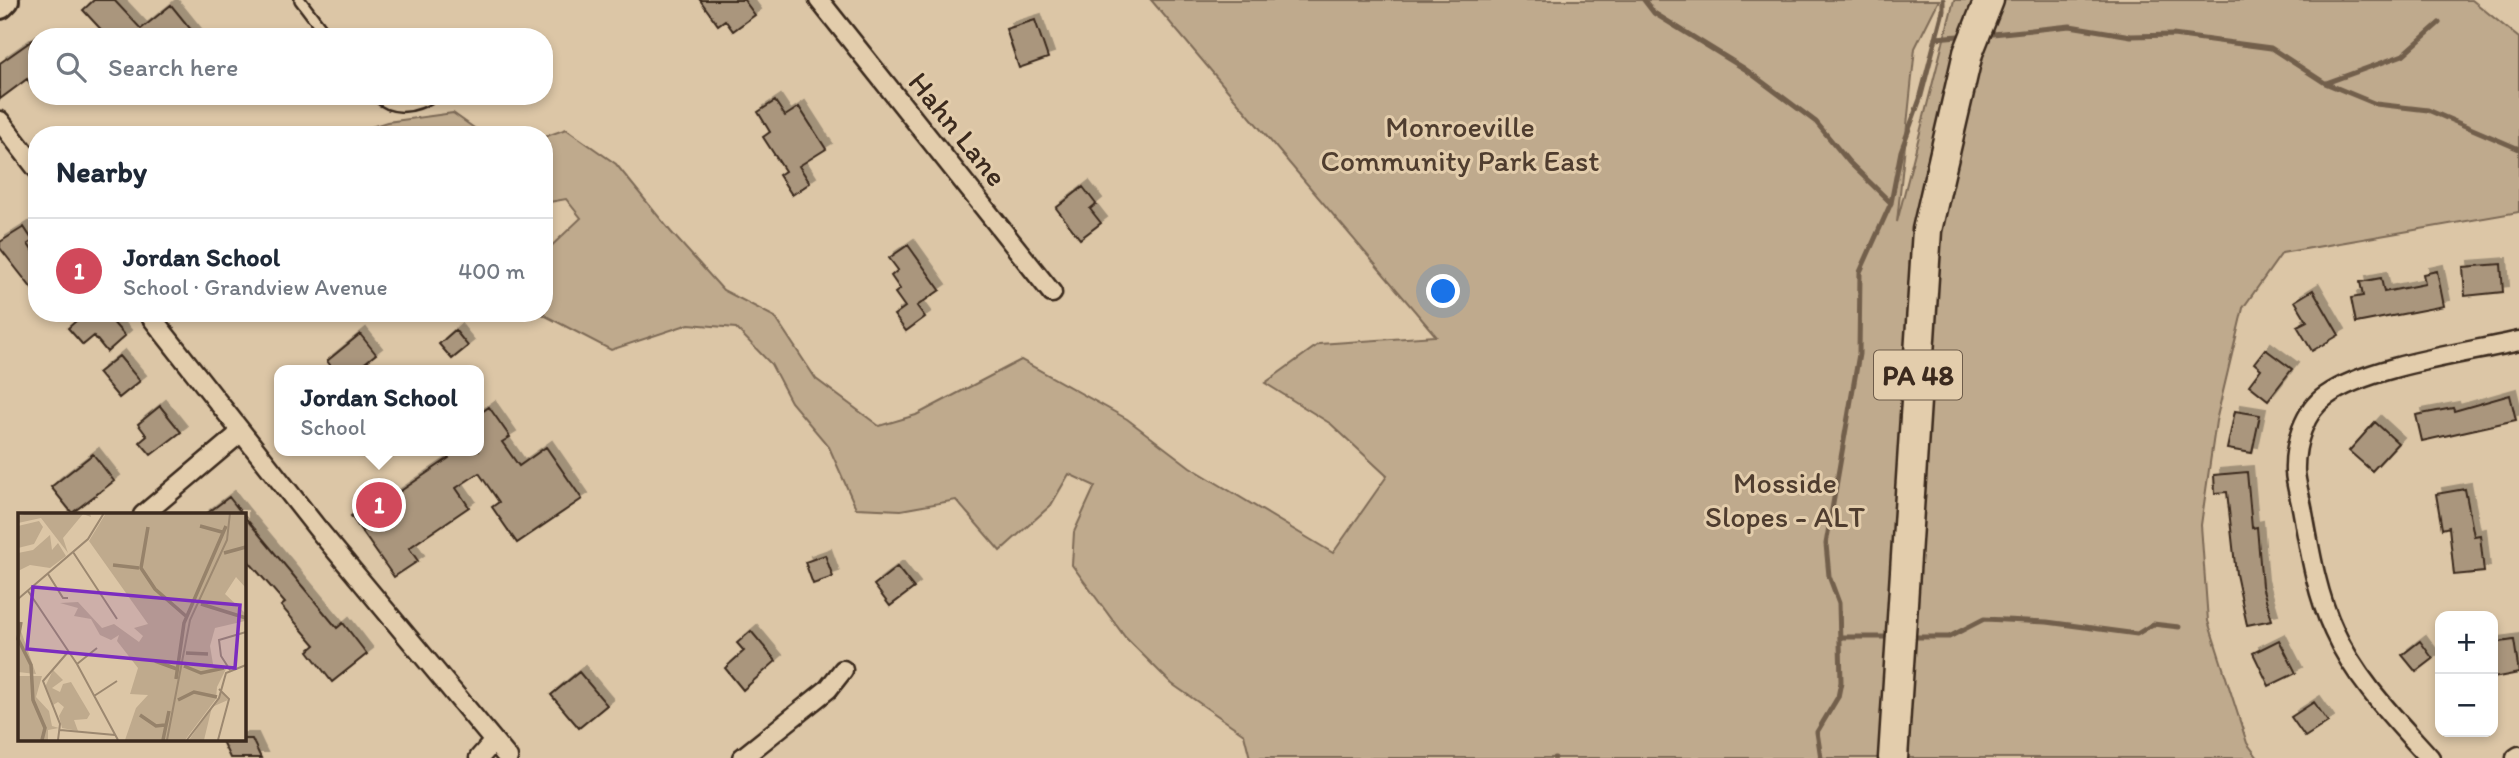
<!DOCTYPE html>
<html lang="en">
<head>
<meta charset="utf-8">
<style>
	body { margin:0; font-family:Itim,sans-serif; background:#f2f2f3; color:#1f2937 }
	.controls { position:absolute; right:21px; bottom:21px; display:grid; overflow:hidden; border-radius:14px; box-shadow:0 4px 10px #0003 }
	.controls button { width:63px; height:63px; display:grid; place-items:center; padding:0; border:0; border-bottom:2px solid #e0e1e3; background:#fff; color:#1f2937; font:35px sans-serif }
	.you { position:absolute; left:1444px; top:292px; width:24px; height:24px; margin:-18px; border:5px solid #fff; border-radius:50%; background:#1a73e8; box-shadow:0 0 0 10px #1a73e833 }
	.badge { display:grid; place-items:center; width:46px; height:46px; border-radius:50%; background:#d1495b; color:#fff; font-size:23px; font-weight:700 }
	.pin { position:absolute; translate:-50% -50%; border:4px solid #fff; box-shadow:0 2px 7px #0006 }
	.popup { position:absolute; left:274px; top:365px; width:210px; height:91px; box-sizing:border-box; display:grid; place-content:center; border-radius:14px; background:#fff; filter:drop-shadow(0 2px 5px #0005); font-size:23px; white-space:nowrap; color:#747a83 }
	.popup b { font-size:26px; color:#1f2937 }
	.popup::after { content:''; position:absolute; left:50%; top:100%; margin-left:-14px; border:14px solid transparent; border-top-color:#fff }
	.list { margin:0; padding:0; list-style:none }
	h2 { display:flex; justify-content:space-between; align-items:center; height:91px; margin:0; padding:0 28px; font-size:30px }
	h2 small { font-size:23px; font-weight:400; color:#747a83 }
	.list li { display:grid; grid-template-columns:46px 1fr auto; gap:21px; align-items:center; box-sizing:border-box; height:105px; padding:0 28px; border-top:2px solid #e0e1e3 }
	.list b { display:block; font-size:26px; white-space:nowrap }
	.list p { margin:0; font-size:23px; white-space:nowrap; color:#747a83 }
	.list em { font-size:23px; font-style:normal; color:#747a83 }
	.icon { flex:none; width:38px; height:38px; fill:none; stroke:currentColor; stroke-width:2; stroke-linecap:round; stroke-linejoin:round }
	.map { position:relative; flex:none; width:2519px; height:758px; overflow:hidden }
	.search { position:absolute; background:#fff; box-shadow:0 4px 10px #0003; left:28px; top:28px; width:525px; height:77px; display:flex; align-items:center; gap:18px; box-sizing:border-box; padding:0 24px; border-radius:28px; color:#747a83; font-size:26px }
	.panel { position:absolute; background:#fff; box-shadow:0 4px 10px #0003; left:28px; top:126px; width:525px; height:196px; border-radius:28px }
	.map>svg:first-child { display:block }
	.green { fill:#bfaa8d; stroke:#7d6a56; stroke-width:2 }
	.lines { fill:none; stroke-linecap:round; stroke-linejoin:round }
	.stream { stroke:#725f4c; stroke-width:5 }
	.building { fill:#aa967d; stroke:#3b2a1e; stroke-width:2; filter:url(#shadow) }
	.lane-casing { stroke:#3b2a1e; stroke-width:14 }
	.street-casing { stroke:#3b2a1e; stroke-width:23 }
	.secondary-casing { stroke:#3b2a1e; stroke-width:32 }
	.primary-casing { stroke:#3b2a1e; stroke-width:33 }
	.lane { stroke:#e3cdac; stroke-width:9 }
	.street { stroke:#e3cdac; stroke-width:18 }
	.secondary { stroke:#e3cdac; stroke-width:26 }
	.primary { stroke:#e3cdac; stroke-width:28 }
	.labels { text-anchor:middle; dominant-baseline:central; stroke-width:6; stroke-linejoin:round; paint-order:stroke }
	.shield { fill:#e3cdac; stroke:#6d5b49; stroke-width:2 }
	.shield-label { font-size:28px; font-weight:bold; fill:#3b2a1e }
	.park-label { font-size:30px; fill:#4f3d2f; stroke:#e3cdac }
	.street-label { font-size:30px; fill:#3b2a1e; stroke:#e3cdac }
	.inset-river { fill:none; stroke:#96826a; stroke-width:3.5 }
	.inset-road { fill:none; stroke:#9c8870; stroke-width:2 }
	.view { fill:#7b2cbf; fill-opacity:0.15; stroke:#7b2cbf; stroke-width:3.5 }
	.inset-edge { fill:none; stroke:#3b2a1e; stroke-width:3.5 }
</style>
</head>
<body>
<div class="map">
<svg width="2519" height="758" viewBox="0 0 2519 758">
	<defs>
		<filter id="shadow"><feDropShadow dx="6" dy="-6" stdDeviation="0" flood-color="#0004"/></filter>
	</defs>
	<rect width="100%" height="100%" fill="#dcc6a6"/>
	<filter id="ink" filterUnits="userSpaceOnUse"><feTurbulence type="fractalNoise" baseFrequency=".0143" numOctaves="2"/><feDisplacementMap in="SourceGraphic" scale="14" xChannelSelector="R" yChannelSelector="G"/><feConvolveMatrix kernelMatrix="1 2 1 2 8 2 1 2 1" color-interpolation-filters="sRGB"/></filter>
	<g filter="url(#ink)">
		<path class="green" d="M 1151,0 L 1939,0 L 1915,48 L 1897,222 L 1954,0 L 2472,0 L 2519,38 L 2519,212 L 2282,253 L 2243,308 L 2216,421 L 2201,525 L 2208,621 L 2247,743 L 2258,758 L 1250,758 L 1244,734 L 1172,684 L 1125,637 L 1072,565 L 1074,532 L 1095,486 L 1069,474 L 1051,505 L 1000,551 L 956,500 L 901,510 L 856,508 L 829,447 L 791,402 L 771,364 L 736,328 L 689,324 L 611,350 L 540,313 L 544,313 L 544,253 L 581,218 L 566,199 L 544,203 L 544,137 L 566,129 L 616,164 L 671,232 L 723,290 L 775,317 L 816,379 L 879,426 L 916,415 L 1021,360 L 1127,419 L 1190,467 L 1333,553 L 1387,476 L 1331,424 L 1265,383 L 1319,344 L 1436,336 Z
			M 453,113 L 484,135 L 346,135 L 387,122 Z"/>
		<g class="lines">
			<path class="stream" d="M 1644,0 L 1654,13 L 1745,69 L 1816,122 L 1849,162 L 1891,203
				M 1993,34 L 2070,26 L 2131,36 L 2173,35 L 2271,48 L 2325,83 L 2376,104 L 2428,110 L 2519,149
				M 1936,38 L 1958,36
				M 2326,83 L 2403,55 L 2439,23
				M 1840,637 L 1884,637
				M 1917,637 L 1949,637 L 1984,619 L 2047,622 L 2137,634 L 2153,624 L 2179,627
				M 1554,758 L 1555,758
				M 1821,758 L 1817,732 L 1838,697 L 1841,682 L 1839,603 L 1829,576 L 1826,544 L 1859,354 L 1860,272 L 1891,203 L 1901,151 L 1920,99 L 1943,11 L 1943,0"/>
		</g>
		<path class="building" d="M 94,0 L 114,0 L 141,29 L 171,5 L 197,37 L 108,37 L 83,10 Z
			M 700,0 L 744,0 L 755,15 L 733,31 L 725,20 L 718,25 Z
			M 1035,20 L 1048,58 L 1019,68 L 1006,29 Z
			M 37,37 L 37,93 L 27,79 L 0,99 L 0,63 Z
			M 775,101 L 785,116 L 799,107 L 826,149 L 799,166 L 810,183 L 792,195 L 779,175 L 785,171 L 763,137 L 770,132 L 758,112 Z
			M 1083,187 L 1096,204 L 1090,209 L 1101,223 L 1080,239 L 1056,208 Z
			M 24,227 L 33,241 L 28,244 L 37,258 L 37,295 L 0,248 L 0,242 Z
			M 908,245 L 940,290 L 917,306 L 925,317 L 906,331 L 894,315 L 905,307 L 895,293 L 900,289 L 891,276 L 898,270 L 889,258 Z
			M 2501,264 L 2503,292 L 2465,296 L 2463,267 Z
			M 2437,271 L 2444,306 L 2356,323 L 2351,298 L 2363,296 L 2360,282 L 2381,278 L 2384,292 L 2425,284 L 2423,274 Z
			M 2313,290 L 2339,335 L 2312,351 L 2297,326 L 2307,321 L 2295,301 Z
			M 85,313 L 105,313 L 125,336 L 107,352 L 94,336 L 83,345 L 68,328 Z
			M 455,330 L 468,346 L 452,359 L 439,344 Z
			M 360,334 L 376,354 L 356,370 L 334,370 L 327,361 Z
			M 2265,349 L 2292,369 L 2268,400 L 2249,385 L 2261,369 L 2254,363 Z
			M 119,356 L 140,381 L 119,398 L 98,373 Z
			M 2510,395 L 2516,420 L 2422,441 L 2416,415 L 2453,408 L 2454,411 Z
			M 160,406 L 181,432 L 151,455 L 140,442 L 147,436 L 138,424 Z
			M 489,407 L 510,437 L 502,442 L 519,466 L 546,447 L 582,499 L 517,543 L 492,507 L 499,502 L 479,473 L 456,488 L 469,507 L 409,548 L 418,561 L 394,577 L 351,516 L 370,503 L 374,509 L 449,458 L 445,451 L 479,451 L 479,414 Z
			M 2235,411 L 2260,415 L 2252,453 L 2227,449 Z
			M 2375,422 L 2398,443 L 2372,471 L 2349,451 Z
			M 93,454 L 114,481 L 72,513 L 51,487 Z
			M 2247,472 L 2252,528 L 2257,527 L 2262,586 L 2272,620 L 2247,625 L 2236,574 L 2227,492 L 2215,493 L 2214,475 Z
			M 2465,489 L 2474,536 L 2480,535 L 2484,572 L 2454,575 L 2449,527 L 2442,529 L 2436,494 Z
			M 229,497 L 243,515 L 205,515 Z
			M 243,515 L 337,628 L 343,623 L 367,654 L 332,682 L 308,651 L 315,645 L 281,606 L 285,603 L 243,555 Z
			M 825,555 L 833,577 L 813,584 L 805,562 Z
			M 897,567 L 914,588 L 890,606 L 874,585 Z
			M 751,631 L 776,661 L 743,690 L 725,668 L 744,651 L 737,643 Z
			M 2279,640 L 2296,673 L 2269,686 L 2253,653 Z
			M 2514,640 L 2519,673 L 2493,678 L 2493,643 Z
			M 2420,641 L 2433,659 L 2416,672 L 2402,655 Z
			M 579,672 L 607,705 L 579,728 L 551,695 Z
			M 2314,702 L 2328,722 L 2305,737 L 2291,717 Z
			M 221,739 L 252,739 L 261,758 L 230,758 Z"/>
		<g class="lines">
			<defs>
				<path id="lane" d="M 300,0 L 328,37
					M 377,96 C 394,112 415,107 433,96"/>
				<path id="street" d="M 819,0 L 1052,293
					M 0,121 L 37,169
					M 148,313 L 317,528 L 508,758
					M 143,515 L 240,433
					M 479,758 L 494,741
					M 742,758 L 828,689 L 843,670
					M 2430,758 C 2395,719 2356,680 2334,631 C 2317,595 2310,552 2303,513 C 2301,500 2296,485 2295,472 C 2294,445 2304,411 2326,396 C 2368,366 2467,353 2519,341
					M 2516,758 L 2519,756"/>
				<path id="secondary" d="M 0,5 L 5,0"/>
				<path id="primary" d="M 1893,758 L 1927,230 L 1968,53 L 1989,0"/>
			</defs>
			<use href="#lane" class="lane-casing"/>
			<use href="#street" class="street-casing"/>
			<use href="#secondary" class="secondary-casing"/>
			<use href="#primary" class="primary-casing"/>
			<use href="#lane" class="lane"/>
			<use href="#street" class="street"/>
			<use href="#secondary" class="secondary"/>
			<use href="#primary" class="primary"/>
		</g>
	</g>
	<g class="labels">
		<rect class="shield" x="1874" y="350.5" width="88" height="49" rx="5"/>
		<g class="shield-label">
			<text x="1918" y="375">PA 48</text>
		</g>
		<g class="park-label">
			<text x="1460" y="126">Monroeville<tspan x="1460" dy="34">Community Park East</tspan></text>
			<text x="1785" y="482">Mosside<tspan x="1785" dy="34">Slopes - ALT</tspan></text>
		</g>
		<g class="street-label">
			<text transform="translate(958 129) rotate(51)">Hahn Lane</text>
		</g>
	</g>
	<g transform="translate(18 513)">
		<rect width="228" height="228" fill="#dcc6a6"/>
		<path d="M 10,0 L 72,0 L 73,4 L 65,1 L 45,25 L 50,40 L 23,5 L 0,10 L 0,3 ZM 88,0 L 227,0 L 227,74 L 218,64 L 207,81 L 227,100 L 227,108 L 197,115 L 192,133 L 195,151 L 198,157 L 208,156 L 199,174 L 198,186 L 167,227 L 107,227 L 118,195 L 130,182 L 112,181 L 120,155 L 99,128 L 101,122 L 93,127 L 82,122 L 73,106 L 56,103 L 60,95 L 42,90 L 60,89 L 84,115 L 96,111 L 121,129 L 125,123 L 116,115 L 130,111 L 71,28 ZM 21,8 L 25,14 L 16,31 L 0,35 L 0,13 ZM 32,22 L 34,37 L 40,30 L 48,43 L 32,55 L 12,52 L 0,58 L 0,40 L 15,37 ZM 0,115 L 3,118 L 18,161 L 0,159 ZM 35,157 L 45,167 L 34,175 L 42,179 L 45,171 L 53,169 L 72,201 L 69,206 L 56,207 L 60,218 L 44,215 L 41,203 L 46,194 L 40,189 L 35,192 L 27,174 ZM 0,163 L 24,163 L 18,184 L 31,198 L 34,213 L 41,215 L 30,217 L 30,227 L 0,227 ZM 204,179 L 210,187 L 194,194 L 186,227 L 171,227 Z" fill="#bfaa8d"/>
		<path class="inset-river" d="M 182,13 L 204,19M 130,14 L 123,55 L 137,76 L 169,104M 206,40 L 228,34M 95,52 L 121,55M 183,91 L 228,105M 3,109 L 0,126 L 13,152 L 15,187 L 27,215 L 24,227M 168,140 L 190,141M 137,148 L 159,156M 166,153 L 183,160 L 206,155M 158,166 L 166,110 L 208,13M 160,187 L 176,179 L 199,184M 122,202 L 138,213 L 147,212M 145,227 L 151,198"/>
		<path class="inset-road" d="M 55,39 L 99,106M 30,61 L 45,85 L 50,85M 10,78 L 59,151 L 100,227M 0,86 L 70,26 L 86,0M 59,151 L 79,135M 212,157 L 203,143 L 201,127 L 228,119M 76,183 L 99,168M 42,217 L 97,222M 40,227 L 42,211 L 25,168 L 50,139M 149,227 L 172,107 L 209,27 L 212,0M 169,227 L 201,185 L 208,160 L 228,152M 200,227 L 211,186 L 201,176"/>
		<path class="view" d="M 15,74 L 222,92 L 217,155 L 9,136 Z"/>
		<rect width="228" height="228" class="inset-edge"/>
	</g>
</svg>
<div class="controls">
<button>+</button>
<button>−</button>
</div>
<div class="you"></div>
<div class="pin badge" style="left:379px;top:505px">1</div>
<div class="popup"><b>Jordan School</b>School</div>
<div class="search"><svg class="icon" aria-label="search" viewBox="0 0 24 24"><circle cx="10" cy="10" r="6"/><path d="M15 15l6 6"/></svg>Search here</div>
<section class="panel">
<h2>Nearby<small></small></h2>
<ul class="list">
<li><span class="badge">1</span><div><b>Jordan School</b><p>School · Grandview Avenue</p></div><em>400 m</em></li>
</ul>
</section>
</div>
</body>
</html>
